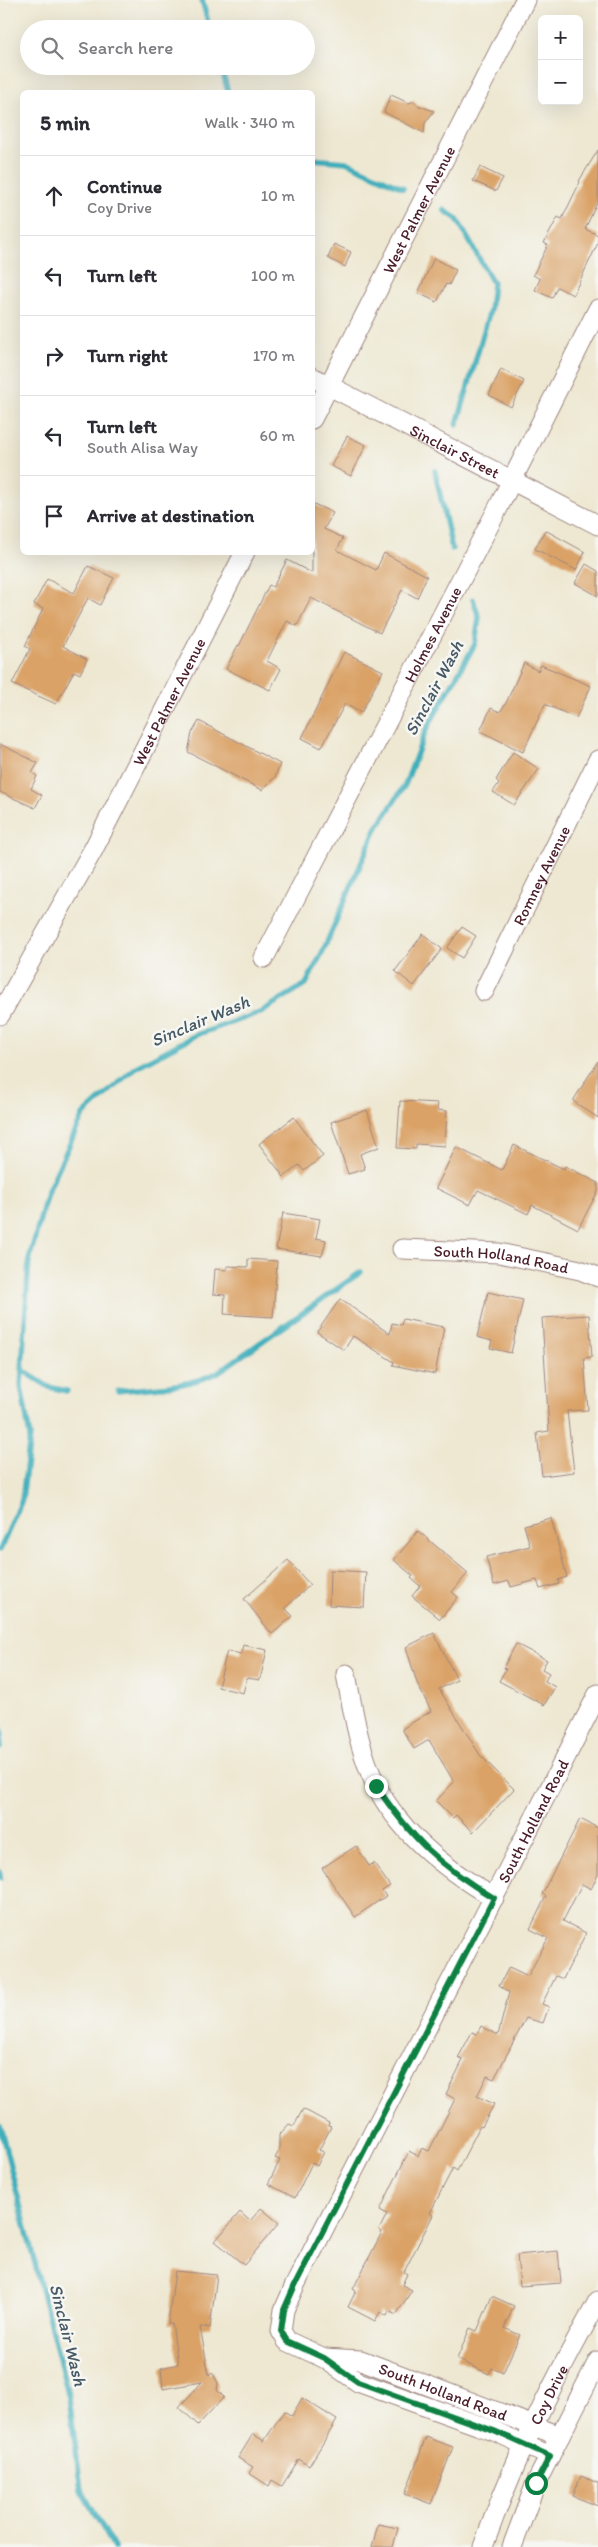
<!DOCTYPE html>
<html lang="en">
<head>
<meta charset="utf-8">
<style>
	body { margin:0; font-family:Itim,sans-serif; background:#f7f7f7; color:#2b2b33 }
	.controls { position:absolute; right:15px; top:15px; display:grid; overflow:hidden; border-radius:8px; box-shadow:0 5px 20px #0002 }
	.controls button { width:45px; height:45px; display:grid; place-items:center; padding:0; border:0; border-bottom:1px solid #e1e1e2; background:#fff; color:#2b2b33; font:25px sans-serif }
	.stop { position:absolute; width:15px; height:15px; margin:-11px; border:4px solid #0b8043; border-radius:50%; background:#fff }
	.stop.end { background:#0b8043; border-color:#fff; box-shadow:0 1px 5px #0008 }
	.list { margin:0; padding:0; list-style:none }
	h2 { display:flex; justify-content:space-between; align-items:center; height:65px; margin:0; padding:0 20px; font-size:21px }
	h2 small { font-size:16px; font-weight:400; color:#7c7c81 }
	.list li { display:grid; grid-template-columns:32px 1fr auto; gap:15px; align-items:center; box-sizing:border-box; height:80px; padding:0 20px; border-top:1px solid #e1e1e2 }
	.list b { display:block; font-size:19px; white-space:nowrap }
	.list p { margin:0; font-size:16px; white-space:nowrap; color:#7c7c81 }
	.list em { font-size:16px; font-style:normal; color:#7c7c81 }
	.icon { flex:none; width:28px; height:28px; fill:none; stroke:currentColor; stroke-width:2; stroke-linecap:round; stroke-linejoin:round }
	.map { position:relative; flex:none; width:598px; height:2547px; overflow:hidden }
	.search { position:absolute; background:#fff; box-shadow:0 5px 20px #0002; left:20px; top:20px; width:295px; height:55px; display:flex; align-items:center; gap:12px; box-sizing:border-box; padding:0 18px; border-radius:28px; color:#7c7c81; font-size:19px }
	.panel { position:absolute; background:#fff; box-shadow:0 5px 20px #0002; left:20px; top:90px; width:295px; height:465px; border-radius:8px }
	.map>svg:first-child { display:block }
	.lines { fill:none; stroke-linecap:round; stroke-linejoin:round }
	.stream { stroke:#40afbc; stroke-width:5.5 }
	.building { fill:#daa266 }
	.street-casing { stroke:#9c847e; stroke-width:21 }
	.street { stroke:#fff; stroke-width:19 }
	.route { stroke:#0b8043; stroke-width:6 }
	.labels { text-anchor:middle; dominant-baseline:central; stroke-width:5; stroke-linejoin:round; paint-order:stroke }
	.street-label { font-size:16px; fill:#4a1f2b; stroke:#f6f6f2 }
	.water-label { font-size:18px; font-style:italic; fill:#465965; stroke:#f6f6f2 }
</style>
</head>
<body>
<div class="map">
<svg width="598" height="2547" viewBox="0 0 598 2547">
	<rect width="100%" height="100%" fill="#f6f6f2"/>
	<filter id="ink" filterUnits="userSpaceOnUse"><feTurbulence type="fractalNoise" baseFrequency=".02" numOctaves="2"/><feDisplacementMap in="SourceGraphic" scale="10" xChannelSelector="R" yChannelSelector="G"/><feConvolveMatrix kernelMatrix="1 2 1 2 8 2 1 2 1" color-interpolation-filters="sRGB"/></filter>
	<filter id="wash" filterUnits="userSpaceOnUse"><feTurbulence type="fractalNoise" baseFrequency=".0096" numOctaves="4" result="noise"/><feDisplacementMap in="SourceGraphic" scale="20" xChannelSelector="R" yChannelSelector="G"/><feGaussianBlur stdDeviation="1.12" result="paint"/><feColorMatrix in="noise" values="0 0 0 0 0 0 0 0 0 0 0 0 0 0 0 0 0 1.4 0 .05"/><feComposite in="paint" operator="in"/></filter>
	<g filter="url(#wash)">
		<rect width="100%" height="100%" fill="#eee8d2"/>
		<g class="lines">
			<path class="stream" d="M 202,0 L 210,29
				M 221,66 L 228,92
				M 312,159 L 346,162 L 403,188
				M 444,210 L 457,219 L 493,283 L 490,310 L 457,425
				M 435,471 L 452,549
				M 22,1370 L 49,1387 L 67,1391
				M 118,1391 C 153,1387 184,1388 217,1373 L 361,1272
				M 0,1550 L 22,1500 L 30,1437 L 21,1386 L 29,1260 L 47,1193 L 83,1115 L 136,1067 L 196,1035 L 259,1013 L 306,984 L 323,951 L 376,829 L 405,785 L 426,730 L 475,644 L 479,618 L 473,599
				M 0,1727 L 2,1733 L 0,1748
				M 0,1872 L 0,1877
				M 0,2126 L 69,2398 L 81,2490 L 114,2547"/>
		</g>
		<g id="blocks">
			<path class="building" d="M 391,95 L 409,103 L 414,101 L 417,105 L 434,111 L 425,123 L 424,133 L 384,112 Z
				M 598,150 L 598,201 L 585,229 L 598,235 L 598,243 L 573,295 L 557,287 L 552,298 L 535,290 L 540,279 L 533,275 L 548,245 L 544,243 L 558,217 L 562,219 L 580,182 L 579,181 Z
				M 480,167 L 503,178 L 496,191 L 473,181 Z
				M 334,244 L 351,252 L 345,267 L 328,258 Z
				M 434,258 L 456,270 L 449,285 L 446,284 L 437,302 L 418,293 Z
				M 501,369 L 524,381 L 511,407 L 489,395 Z
				M 347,436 L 366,445 L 351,476 L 331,466 Z
				M 312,503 L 333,513 L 324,529 L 343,538 L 337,550 L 376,570 L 384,553 L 427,576 L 417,598 L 402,590 L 380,633 L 311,598 L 297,626 L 287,621 L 267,661 L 281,669 L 270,690 L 226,669 L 238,645 L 239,646 L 269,585 L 273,587 L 287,560 L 312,573 Z
				M 545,530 L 585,552 L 576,570 L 535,549 Z
				M 586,564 L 598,571 L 598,596 L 575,583 Z
				M 88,566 L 114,578 L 100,605 L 88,598 L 63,646 L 87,659 L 80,674 L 74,671 L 56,704 L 12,684 L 30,649 L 25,646 L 43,609 L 34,604 L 47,579 L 74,593 Z
				M 344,652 L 383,671 L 361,713 L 345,704 L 321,748 L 302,738 Z
				M 524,663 L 538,671 L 541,665 L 591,686 L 576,718 L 545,704 L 523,752 L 480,731 L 491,708 L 500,712 L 506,703 Z
				M 199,721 L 280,764 L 275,777 L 262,790 L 188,752 L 192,733 Z
				M 0,744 L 38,763 L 32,773 L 37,776 L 31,789 L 42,795 L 35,808 L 0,792 Z
				M 513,752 L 539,769 L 514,805 L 493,792 L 499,783 L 496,780 Z
				M 462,927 L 476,936 L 462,958 L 447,948 Z
				M 423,934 L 442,949 L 414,986 L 395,971 Z
				M 598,1061 L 598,1118 L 573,1101 Z
				M 400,1101 L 438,1103 L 437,1110 L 447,1111 L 445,1146 L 416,1144 L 416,1149 L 397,1148 Z
				M 367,1110 L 379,1147 L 360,1154 L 365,1169 L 348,1174 L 331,1122 Z
				M 294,1117 L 323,1156 L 304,1171 L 299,1165 L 284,1177 L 259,1144 Z
				M 514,1145 L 564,1169 L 565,1166 L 598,1183 L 598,1191 L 578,1229 L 532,1205 L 528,1214 L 478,1190 L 470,1205 L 436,1188 L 456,1147 L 502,1170 Z
				M 283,1213 L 320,1219 L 316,1238 L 326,1240 L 322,1256 L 276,1249 Z
				M 248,1259 L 277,1261 L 273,1317 L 224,1314 L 225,1295 L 213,1294 L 215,1269 L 227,1270 L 227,1266 L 248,1267 Z
				M 488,1292 L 523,1300 L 511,1353 L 490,1348 L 492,1341 L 477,1337 Z
				M 340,1299 L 390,1334 L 392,1323 L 401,1325 L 403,1319 L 444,1327 L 435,1374 L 393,1365 L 394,1362 L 353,1336 L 344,1350 L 317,1332 Z
				M 589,1315 L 592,1357 L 584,1358 L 588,1410 L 567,1411 L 574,1472 L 542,1476 L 537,1433 L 549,1431 L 542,1318 Z
				M 551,1518 L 567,1577 L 558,1580 L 559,1584 L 540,1589 L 537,1580 L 511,1587 L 509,1581 L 494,1585 L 486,1557 L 530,1546 L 524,1525 Z
				M 418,1531 L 468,1573 L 452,1592 L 458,1597 L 440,1619 L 412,1596 L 420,1586 L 411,1578 L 413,1576 L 394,1560 Z
				M 288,1560 L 310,1585 L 285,1608 L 293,1616 L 272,1634 L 244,1599 Z
				M 330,1570 L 366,1572 L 364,1607 L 329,1605 Z
				M 434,1633 L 457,1680 L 439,1689 L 480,1755 L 514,1789 L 473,1832 L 456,1815 L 453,1818 L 436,1801 L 454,1782 L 429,1740 L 414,1749 L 402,1729 L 431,1711 L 417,1683 L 406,1647 Z
				M 516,1644 L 547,1660 L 542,1669 L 549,1673 L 545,1681 L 555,1687 L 544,1705 L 499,1681 L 506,1669 L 503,1668 Z
				M 243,1645 L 267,1650 L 260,1680 L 247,1678 L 243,1693 L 218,1687 L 227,1651 L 241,1654 Z
				M 580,1819 L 598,1828 L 598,1875 L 591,1889 L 582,1884 L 563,1921 L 586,1933 L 563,1979 L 556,1976 L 542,2004 L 549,2007 L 543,2023 L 526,2018 L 494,2079 L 487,2076 L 477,2096 L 494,2104 L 482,2127 L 480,2126 L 457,2171 L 453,2168 L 430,2213 L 433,2215 L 404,2272 L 407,2274 L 402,2285 L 412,2290 L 396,2315 L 389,2311 L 387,2316 L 380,2312 L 375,2321 L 348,2307 L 356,2291 L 353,2289 L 382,2232 L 379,2230 L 387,2214 L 380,2210 L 409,2151 L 418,2156 L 422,2148 L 429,2151 L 455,2099 L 446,2094 L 463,2060 L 458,2058 L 472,2032 L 477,2034 L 481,2026 L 498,2035 L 509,1992 L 499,1986 L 509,1967 L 528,1976 L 548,1938 L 530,1929 L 546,1896 L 542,1894 Z
				M 356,1846 L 369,1866 L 374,1863 L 390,1886 L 382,1891 L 386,1896 L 355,1917 L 322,1868 Z
				M 303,2109 L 329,2123 L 328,2126 L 331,2127 L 319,2150 L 324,2152 L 317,2166 L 312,2163 L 295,2198 L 268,2184 L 280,2160 L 275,2158 L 279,2151 L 279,2135 L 289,2124 L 294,2126 Z
				M 261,2208 L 279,2223 L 244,2265 L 215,2241 L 240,2212 L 250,2221 Z
				M 558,2251 L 561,2283 L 520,2286 L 517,2255 Z
				M 175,2271 L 217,2275 L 210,2328 L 200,2327 L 209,2375 L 212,2372 L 218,2383 L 217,2390 L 224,2397 L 198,2425 L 179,2407 L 202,2382 L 163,2389 L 161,2368 L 178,2364 L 172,2324 L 168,2324 Z
				M 492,2296 L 514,2306 L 504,2328 L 520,2335 L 503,2373 L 492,2368 L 489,2374 L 457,2359 L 470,2328 L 477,2331 Z
				M 302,2398 L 337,2420 L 309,2466 L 299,2459 L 282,2486 L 272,2480 L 269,2486 L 249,2473 L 253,2467 L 238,2458 L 253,2434 L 264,2441 L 284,2411 L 292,2416 Z
				M 426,2437 L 453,2447 L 431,2504 L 405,2494 Z
				M 581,2476 L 598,2483 L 598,2506 L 573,2496 Z
				M 378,2524 L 398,2528 L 393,2547 L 372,2547 Z"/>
		</g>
	</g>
	<g filter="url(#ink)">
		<use href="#blocks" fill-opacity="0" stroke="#9c847e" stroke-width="1"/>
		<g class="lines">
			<defs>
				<g id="street">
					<path id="s1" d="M 312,377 L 598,525"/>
					<path id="s2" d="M 312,419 L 525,0"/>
					<path id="s3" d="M 264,958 L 496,512 L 598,309"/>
					<path id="s4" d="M 484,991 L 598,760"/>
					<path id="s5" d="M 0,1015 L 93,850 L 245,552"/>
					<path id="s6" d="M 402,1249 L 499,1253 L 580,1270 L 598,1277"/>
					<path d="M 346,1674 C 353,1711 359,1751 376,1785 C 400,1834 448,1871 494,1898"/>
					<path id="s7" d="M 324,2358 L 361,2360 L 560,2436"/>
					<path id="s8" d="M 550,2456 L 494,2431 L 358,2382 L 324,2358 L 287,2341 L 281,2331 L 284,2310 L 295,2285 L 598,1694"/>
					<path id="s9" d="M 483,2547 C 514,2459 553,2382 598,2301"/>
					<path d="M 512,2547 L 536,2483 L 598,2361"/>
				</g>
			</defs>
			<use href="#street" class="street-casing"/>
			<use href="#street" class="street"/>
		</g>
	</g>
	<g class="lines" filter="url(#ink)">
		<path class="route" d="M 376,1786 C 411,1837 439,1866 494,1898 L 295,2285 L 284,2310 L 281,2331 L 287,2341 L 324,2358 L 358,2382 L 494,2431 L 550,2456 L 536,2483"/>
	</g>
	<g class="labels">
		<g class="street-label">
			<text stroke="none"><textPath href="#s2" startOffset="235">West Palmer Avenue</textPath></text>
			<text stroke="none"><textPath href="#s1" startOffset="161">Sinclair Street</textPath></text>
			<text stroke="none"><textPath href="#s3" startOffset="365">Holmes Avenue</textPath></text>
			<text stroke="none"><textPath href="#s5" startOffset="356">West Palmer Avenue</textPath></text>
			<text stroke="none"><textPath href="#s4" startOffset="129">Romney Avenue</textPath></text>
			<text stroke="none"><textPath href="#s6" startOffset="100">South Holland Road</textPath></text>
			<text stroke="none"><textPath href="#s8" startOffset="870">South Holland Road</textPath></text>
			<text stroke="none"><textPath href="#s7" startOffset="125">South Holland Road</textPath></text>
			<text stroke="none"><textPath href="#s9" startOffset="166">Coy Drive</textPath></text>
		</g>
		<g class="water-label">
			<text transform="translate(434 688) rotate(-62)">Sinclair Wash</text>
			<text transform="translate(200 1021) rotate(-23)">Sinclair Wash</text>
			<text transform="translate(68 2335) rotate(76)">Sinclair Wash</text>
		</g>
	</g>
</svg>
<div class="controls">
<button>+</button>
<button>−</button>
</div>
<div class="stop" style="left:536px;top:2483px"></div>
<div class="stop end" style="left:376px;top:1786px"></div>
<div class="search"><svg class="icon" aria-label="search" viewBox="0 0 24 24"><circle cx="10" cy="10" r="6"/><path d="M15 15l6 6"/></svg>Search here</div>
<section class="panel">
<h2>5 min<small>Walk · 340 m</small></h2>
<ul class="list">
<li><svg class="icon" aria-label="ahead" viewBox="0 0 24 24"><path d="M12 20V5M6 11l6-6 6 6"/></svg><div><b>Continue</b><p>Coy Drive</p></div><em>10 m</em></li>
<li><svg class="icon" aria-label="left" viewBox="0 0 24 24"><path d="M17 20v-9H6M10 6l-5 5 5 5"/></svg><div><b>Turn left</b></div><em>100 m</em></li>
<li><svg class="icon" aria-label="right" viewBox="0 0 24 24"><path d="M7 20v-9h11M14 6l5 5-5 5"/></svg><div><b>Turn right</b></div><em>170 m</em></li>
<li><svg class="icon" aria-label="left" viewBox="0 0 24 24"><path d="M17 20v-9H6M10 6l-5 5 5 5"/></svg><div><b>Turn left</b><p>South Alisa Way</p></div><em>60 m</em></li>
<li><svg class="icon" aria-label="arrive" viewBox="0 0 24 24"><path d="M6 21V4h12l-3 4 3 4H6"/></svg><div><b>Arrive at destination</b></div></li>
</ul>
</section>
</div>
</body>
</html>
